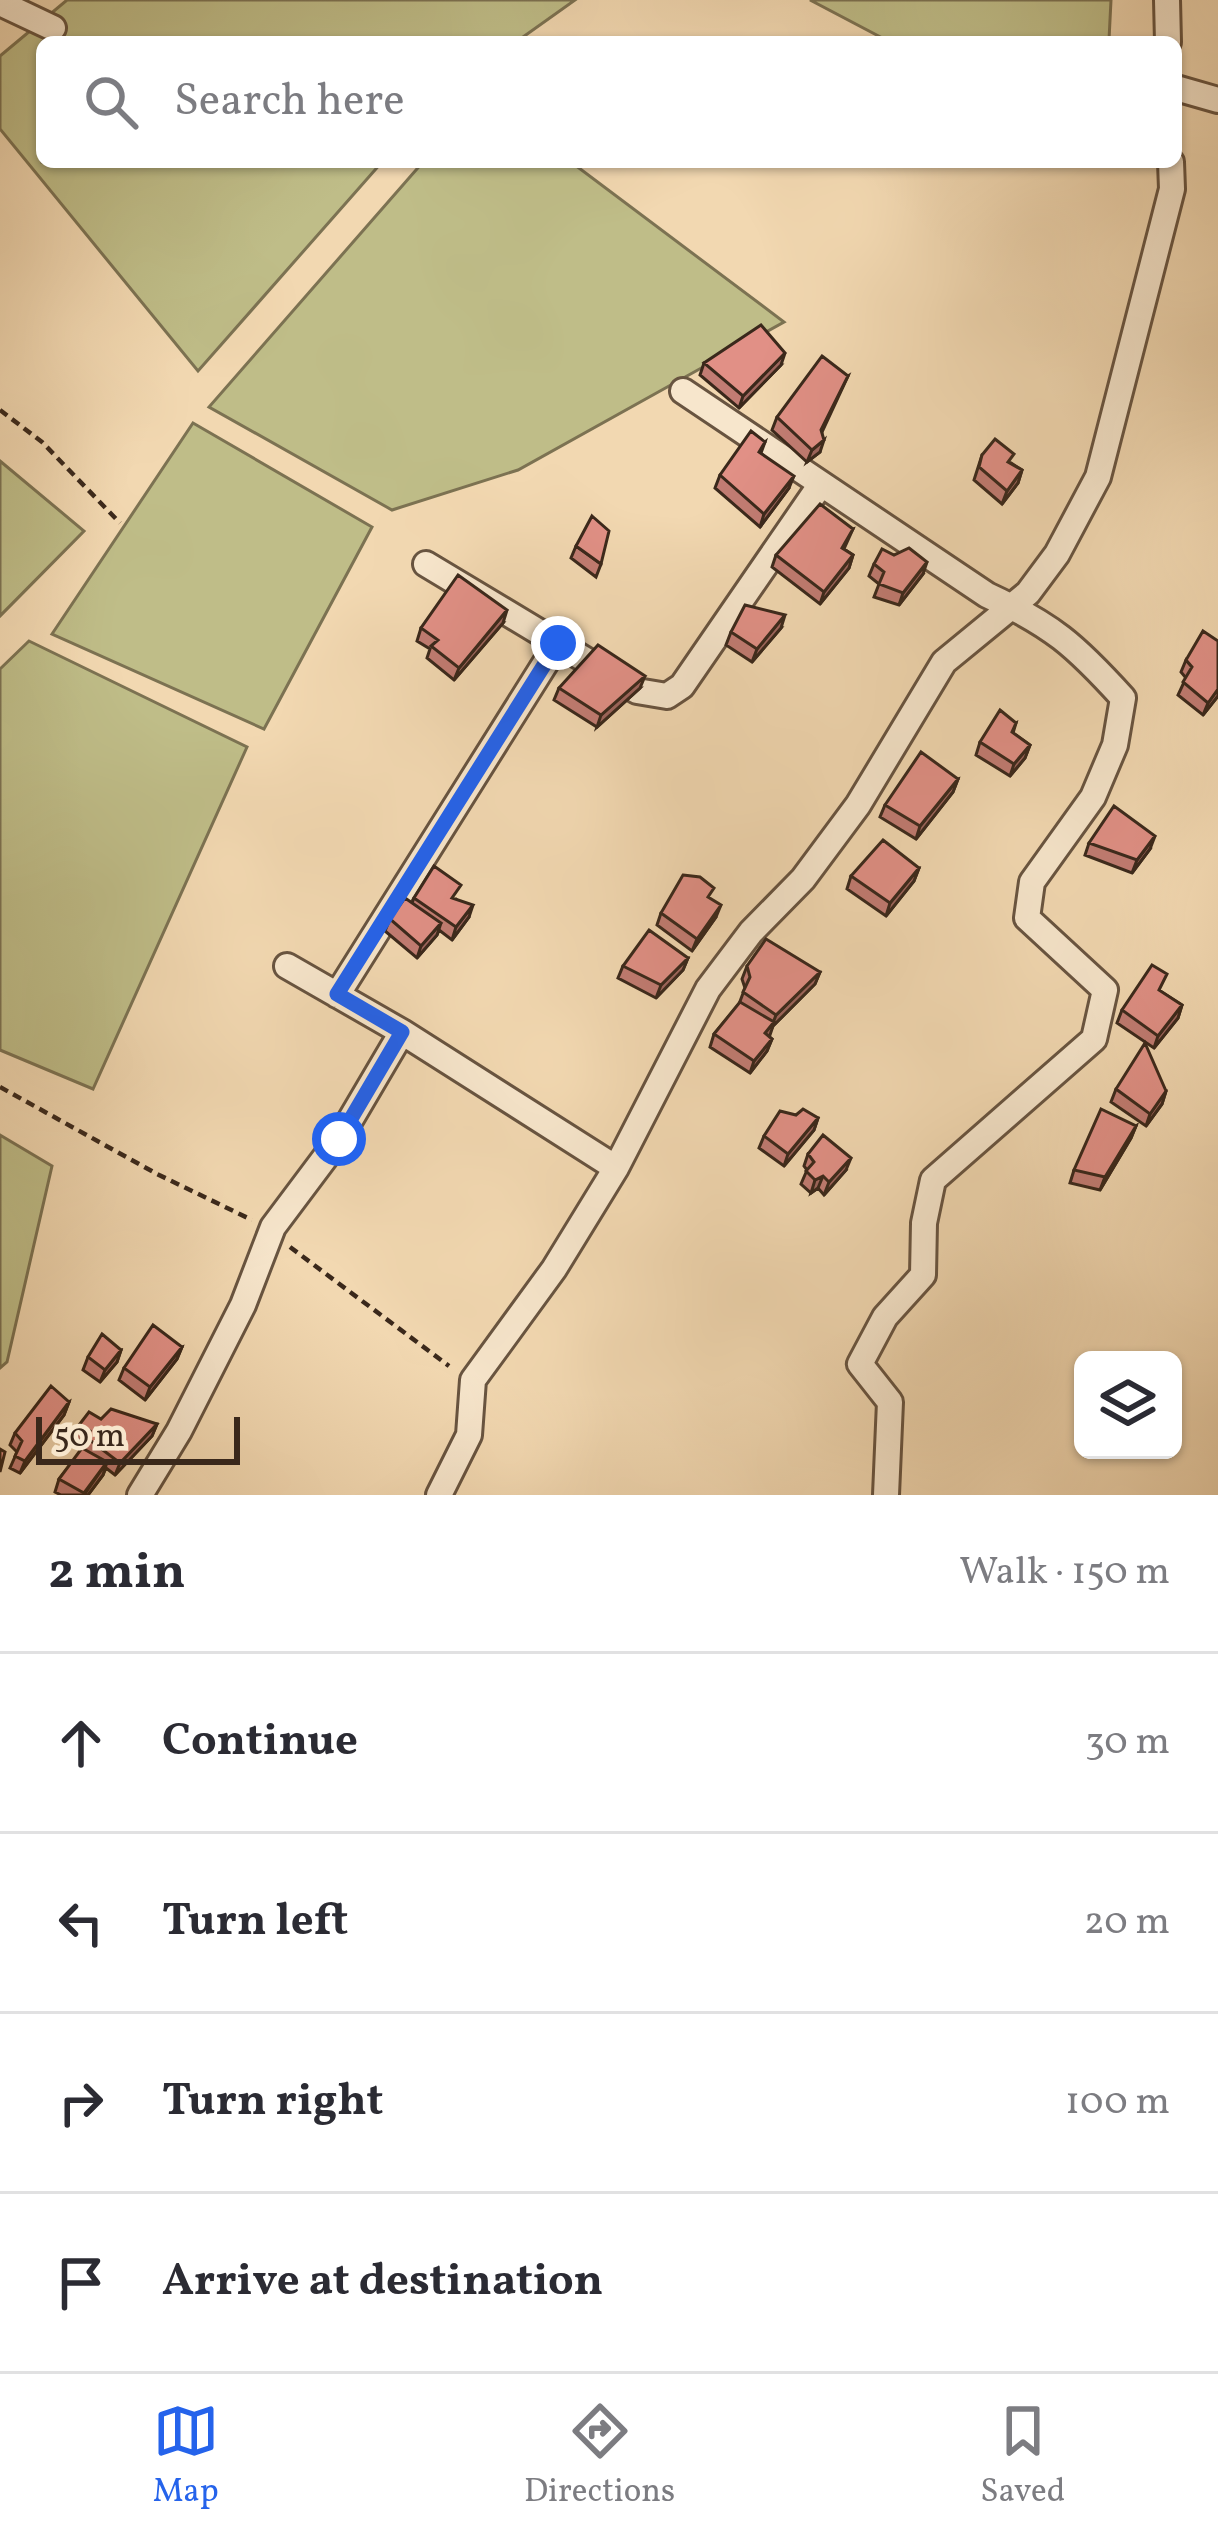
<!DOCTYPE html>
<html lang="en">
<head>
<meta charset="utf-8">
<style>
	body { margin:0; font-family:Vollkorn,serif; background:#f7f7f7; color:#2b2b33 }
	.controls { position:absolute; right:36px; bottom:36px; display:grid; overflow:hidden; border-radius:18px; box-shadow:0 3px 9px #0004 }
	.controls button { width:108px; height:108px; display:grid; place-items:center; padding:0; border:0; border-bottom:3px solid #e1e1e2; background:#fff; color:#2b2b33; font:60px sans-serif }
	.scale { position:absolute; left:36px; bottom:30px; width:204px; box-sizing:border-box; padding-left:12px; border:6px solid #3a281b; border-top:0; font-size:33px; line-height:42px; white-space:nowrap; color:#3a281b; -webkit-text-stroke:9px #f7e6cc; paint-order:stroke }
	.stop { position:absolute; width:36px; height:36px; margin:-27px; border:9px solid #2563eb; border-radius:50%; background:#fff }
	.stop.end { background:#2563eb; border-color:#fff; box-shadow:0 3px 12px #0008 }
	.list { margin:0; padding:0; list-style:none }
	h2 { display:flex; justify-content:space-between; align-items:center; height:156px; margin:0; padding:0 48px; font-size:51px }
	h2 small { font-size:39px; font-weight:400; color:#7c7c81 }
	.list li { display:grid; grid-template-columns:78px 1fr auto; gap:36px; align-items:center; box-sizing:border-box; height:180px; padding:0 48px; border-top:3px solid #e1e1e2 }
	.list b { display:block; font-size:45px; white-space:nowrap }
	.list em { font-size:39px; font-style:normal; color:#7c7c81 }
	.icon { flex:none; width:66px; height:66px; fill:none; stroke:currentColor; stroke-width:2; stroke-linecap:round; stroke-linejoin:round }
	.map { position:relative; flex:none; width:1218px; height:1495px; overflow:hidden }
	.search { position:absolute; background:#fff; box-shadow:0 3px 9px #0004; left:36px; right:36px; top:36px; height:132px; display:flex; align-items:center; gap:30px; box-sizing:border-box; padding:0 42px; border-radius:18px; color:#7c7c81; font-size:45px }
	.sheet { height:876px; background:#fff }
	nav { display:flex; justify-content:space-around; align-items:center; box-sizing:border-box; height:168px; border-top:3px solid #e1e1e2; background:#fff; font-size:33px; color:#7c7c81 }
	nav a { display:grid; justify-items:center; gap:6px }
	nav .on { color:#2563eb }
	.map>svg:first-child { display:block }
	.green { fill:#bfbd88; stroke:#7c7252; stroke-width:3 }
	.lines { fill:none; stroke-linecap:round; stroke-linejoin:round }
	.street-casing { stroke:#685440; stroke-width:30 }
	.path { stroke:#3a281b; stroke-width:4.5; stroke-dasharray:9 6; stroke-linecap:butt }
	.street { stroke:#f7e6cc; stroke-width:24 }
	.wall { fill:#c27c73; stroke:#3a281b; stroke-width:3 }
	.shaded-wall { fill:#9e655e; stroke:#3a281b; stroke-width:3 }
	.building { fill:#e19086; stroke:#3a281b; stroke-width:3 }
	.route { stroke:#2563eb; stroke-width:15 }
</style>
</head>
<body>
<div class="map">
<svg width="1218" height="1495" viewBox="0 0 1218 1495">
	<rect width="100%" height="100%" fill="#f2d8b1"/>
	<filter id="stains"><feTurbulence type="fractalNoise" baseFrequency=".00167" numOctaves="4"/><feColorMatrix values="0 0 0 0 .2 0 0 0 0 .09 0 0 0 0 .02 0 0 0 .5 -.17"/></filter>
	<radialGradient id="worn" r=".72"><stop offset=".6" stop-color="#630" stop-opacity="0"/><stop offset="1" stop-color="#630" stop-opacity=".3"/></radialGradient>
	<path class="green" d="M 67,0 L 575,0 L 516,42 L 42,42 L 42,162 L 382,162 L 198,371 L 0,129 L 0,56 Z
		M 810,0 L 1111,0 L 1109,40 L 890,42 Z
		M 423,162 L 571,162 L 784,322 L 518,470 L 392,510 L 209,407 Z
		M 193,423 L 372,527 L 264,729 L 52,634 Z
		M 0,461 L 84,531 L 0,616 Z
		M 29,641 L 247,747 L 93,1089 L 0,1050 L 0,669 Z
		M 0,1135 L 52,1166 L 7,1362 L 0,1368 Z"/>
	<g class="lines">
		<defs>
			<path id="street" d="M 1167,0 L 1168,42
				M 0,3 L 53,28
				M 1176,88 L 1218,100
				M 683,391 L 987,595 C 1052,625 1075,645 1123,698 L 1115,745 L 1093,797 L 1032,882 L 1027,918 L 1105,990 L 1094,1039 L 933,1180 L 924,1223 L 923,1275 L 885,1317 L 860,1364 L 890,1402 L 886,1495
				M 426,564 L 637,691 L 667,696 L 682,686 L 821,484
				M 337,995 L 558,643
				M 402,1032 L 616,1168
				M 140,1495 L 179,1431 L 243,1305 L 273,1227 L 339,1139 L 402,1032 L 287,966
				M 439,1495 L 469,1435 L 473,1380 L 554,1269 L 616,1168 L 708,989 L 751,932 L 803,879 L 858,805 L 944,662 L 1028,593 L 1057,554 L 1098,477 L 1172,189 L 1171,162"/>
		</defs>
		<use href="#street" class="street-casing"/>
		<path class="path" d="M 0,410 L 42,442 L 120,523
			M 0,1087 L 157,1174 L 252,1220
			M 290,1247 L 449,1366"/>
		<use href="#street" class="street"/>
	</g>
	<path class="wall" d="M 704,363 L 781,365 L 739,408 L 700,375 Z
		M 848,376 L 822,432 L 820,452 L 807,462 L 772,430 L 777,417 Z
		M 765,442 L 761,453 L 789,488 L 760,527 L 715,488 L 720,475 Z
		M 982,455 L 1011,463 L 1022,470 L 1018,483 L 1002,504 L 974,480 Z
		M 853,529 L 844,549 L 853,555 L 849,568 L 820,604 L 772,567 L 776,555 Z
		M 576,546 L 601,564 L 596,577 L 571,558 Z
		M 874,564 L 923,574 L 899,605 L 874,597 L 879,584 L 869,576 Z
		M 503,623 L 454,680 L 427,658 L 430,649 L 417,641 L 421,628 Z
		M 781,628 L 752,662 L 726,645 L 731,632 Z
		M 1186,660 L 1218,696 L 1203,715 L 1178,695 L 1186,678 L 1181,672 Z
		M 559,688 L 640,688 L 597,727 L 554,700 Z
		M 1016,723 L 1013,733 L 1030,745 L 1025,758 L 1010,776 L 976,755 L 980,742 Z
		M 958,779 L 953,792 L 916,839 L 880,817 L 885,805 Z
		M 1089,843 L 1150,849 L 1132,873 L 1085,855 Z
		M 919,868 L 914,881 L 886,916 L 847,889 L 851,876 Z
		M 414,898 L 456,899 L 469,917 L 452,940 L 439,930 L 437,935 L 417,958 L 385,931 L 390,919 L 412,903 Z
		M 710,899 L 716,917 L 692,951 L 657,925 L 661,913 Z
		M 688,958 L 683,970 L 656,998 L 618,978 L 623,966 Z
		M 747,966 L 820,972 L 815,984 L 773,1026 L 768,1036 L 772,1039 L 767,1051 L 750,1073 L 710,1047 L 714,1034 L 739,1004 L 745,988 L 742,979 Z
		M 1160,991 L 1182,1005 L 1178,1018 L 1154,1048 L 1117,1023 L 1122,1010 Z
		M 1116,1089 L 1166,1091 L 1162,1104 L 1146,1126 L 1111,1102 Z
		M 796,1115 L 818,1118 L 814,1130 L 784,1166 L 759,1148 L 764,1136 Z
		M 1136,1126 L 1131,1138 L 1100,1190 L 1070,1183 L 1074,1170 Z
		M 808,1154 L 846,1170 L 824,1195 L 818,1188 L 811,1193 L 801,1184 L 807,1170 L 804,1166 Z
		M 182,1347 L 177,1359 L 145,1400 L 119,1380 L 124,1368 Z
		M 121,1350 L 117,1362 L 100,1382 L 83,1370 L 88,1357 Z
		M 69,1402 L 64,1415 L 20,1473 L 10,1468 L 17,1452 L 10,1445 L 15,1433 Z
		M 101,1419 L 157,1424 L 152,1436 L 115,1475 L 106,1468 L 103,1475 L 88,1495 L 61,1495 L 55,1492 L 59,1479 L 83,1449 L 85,1443 L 74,1438 L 79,1425 Z"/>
	<path class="shaded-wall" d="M 785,353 L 781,365 L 739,408 L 743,396 Z
		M 824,440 L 820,452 L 807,462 L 812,450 Z
		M 1022,470 L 1018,483 L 1002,504 L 1007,491 Z
		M 794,476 L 789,488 L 760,527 L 764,514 Z
		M 853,555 L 849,568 L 820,604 L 824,592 Z
		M 927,562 L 923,574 L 899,605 L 903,593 Z
		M 507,610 L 503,623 L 454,680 L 459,668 Z
		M 785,615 L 781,628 L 752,662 L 757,649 Z
		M 645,676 L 640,688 L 597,727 L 601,715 Z
		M 1218,689 L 1218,696 L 1203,715 L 1208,703 Z
		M 1030,745 L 1025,758 L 1010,776 L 1014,764 Z
		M 958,779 L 953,792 L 916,839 L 920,826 Z
		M 1155,836 L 1150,849 L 1132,873 L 1137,860 Z
		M 919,868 L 914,881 L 886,916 L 890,903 Z
		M 473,905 L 469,917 L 452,940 L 456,927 Z
		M 721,905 L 716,917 L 692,951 L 697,939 Z
		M 441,923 L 437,935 L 417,958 L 421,946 Z
		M 688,958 L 683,970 L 656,998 L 661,985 Z
		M 820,972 L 815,984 L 773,1026 L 770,1035 L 760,1046 L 765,1033 L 773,1023 L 776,1015 Z
		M 1182,1005 L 1178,1018 L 1154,1048 L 1158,1036 Z
		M 772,1039 L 767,1051 L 750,1073 L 754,1061 Z
		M 1166,1091 L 1162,1104 L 1146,1126 L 1150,1114 Z
		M 818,1118 L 814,1130 L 784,1166 L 788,1154 Z
		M 1136,1126 L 1131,1138 L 1100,1190 L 1105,1177 Z
		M 851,1158 L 846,1170 L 824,1195 L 829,1182 Z
		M 823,1176 L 818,1188 L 811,1193 L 815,1180 Z
		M 182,1347 L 177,1359 L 145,1400 L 150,1387 Z
		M 121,1350 L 117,1362 L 100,1382 L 105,1370 Z
		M 69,1402 L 64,1415 L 20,1473 L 25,1461 Z
		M 157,1424 L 152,1436 L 115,1475 L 120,1463 Z
		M 107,1462 L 103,1475 L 88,1495 L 84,1495 Z"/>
	<path class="building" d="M 761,325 L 785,353 L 743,396 L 704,363 Z
		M 822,356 L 848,376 L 821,430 L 824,440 L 812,450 L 777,417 Z
		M 751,431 L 765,442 L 759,452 L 794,476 L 764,514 L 720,475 Z
		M 995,439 L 1014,454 L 1008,462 L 1022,470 L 1007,491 L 979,467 L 982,455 Z
		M 820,504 L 853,529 L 842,548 L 853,555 L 824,592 L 776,555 Z
		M 592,516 L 609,531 L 601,564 L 576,546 Z
		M 909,548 L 927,562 L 903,593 L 879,584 L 884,572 L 874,564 L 882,549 L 894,555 Z
		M 458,575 L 507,610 L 459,668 L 431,646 L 438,640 L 421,628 Z
		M 745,605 L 785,615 L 757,649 L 731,632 Z
		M 1203,631 L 1218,641 L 1218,689 L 1208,703 L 1183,682 L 1192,667 L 1186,660 Z
		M 598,645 L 645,676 L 601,715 L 559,688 Z
		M 1000,710 L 1016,723 L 1012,732 L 1030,745 L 1014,764 L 980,742 Z
		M 921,752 L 958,779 L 920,826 L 885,805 Z
		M 1114,806 L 1155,836 L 1137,860 L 1089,843 Z
		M 883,840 L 919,868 L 890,903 L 851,876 Z
		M 434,866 L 461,885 L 452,898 L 473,905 L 456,927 L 414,898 Z
		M 683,875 L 700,877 L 714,888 L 708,897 L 721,905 L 697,939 L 661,913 Z
		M 405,898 L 441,923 L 421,946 L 390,919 Z
		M 649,930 L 688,958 L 661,985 L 623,966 Z
		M 766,939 L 820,972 L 776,1015 L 743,992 L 750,977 L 747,966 Z
		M 1152,965 L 1167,974 L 1159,990 L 1182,1005 L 1158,1036 L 1122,1010 Z
		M 740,1002 L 774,1022 L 765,1033 L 772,1039 L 754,1061 L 714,1034 Z
		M 1145,1043 L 1166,1091 L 1150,1114 L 1116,1089 Z
		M 803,1109 L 818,1118 L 788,1154 L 764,1136 L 780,1111 L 796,1115 Z
		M 1101,1109 L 1136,1126 L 1105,1177 L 1074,1170 Z
		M 823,1135 L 851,1158 L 829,1182 L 823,1176 L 815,1180 L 806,1171 L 814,1162 L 808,1154 Z
		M 153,1325 L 182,1347 L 150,1387 L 124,1368 Z
		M 102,1334 L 121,1350 L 105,1370 L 88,1357 Z
		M 51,1386 L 69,1402 L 25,1461 L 15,1456 L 22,1441 L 15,1433 Z
		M 111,1409 L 157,1424 L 120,1463 L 87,1438 L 90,1431 L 79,1425 L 89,1412 L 101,1419 Z
		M 82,1448 L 107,1462 L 84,1493 L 59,1479 Z
		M 0,1449 L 5,1452 L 0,1472 Z"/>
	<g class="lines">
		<path class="route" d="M 339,1139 L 402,1032 L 337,994 L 558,643"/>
	</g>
	<rect width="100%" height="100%" filter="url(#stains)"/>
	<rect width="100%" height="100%" fill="url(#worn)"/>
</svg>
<div class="controls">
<button><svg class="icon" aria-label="layers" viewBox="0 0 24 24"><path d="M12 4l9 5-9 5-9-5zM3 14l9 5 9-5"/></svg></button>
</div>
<div class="scale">50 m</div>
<div class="stop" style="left:339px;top:1139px"></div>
<div class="stop end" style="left:558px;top:643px"></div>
<div class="search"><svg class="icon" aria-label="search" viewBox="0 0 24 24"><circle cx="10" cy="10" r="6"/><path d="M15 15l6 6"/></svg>Search here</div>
</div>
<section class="sheet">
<h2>2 min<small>Walk · 150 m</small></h2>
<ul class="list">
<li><svg class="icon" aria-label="ahead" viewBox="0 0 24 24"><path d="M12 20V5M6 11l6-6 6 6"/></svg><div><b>Continue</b></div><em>30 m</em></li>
<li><svg class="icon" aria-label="left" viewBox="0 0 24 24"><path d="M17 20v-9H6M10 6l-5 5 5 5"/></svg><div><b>Turn left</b></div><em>20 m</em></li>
<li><svg class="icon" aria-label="right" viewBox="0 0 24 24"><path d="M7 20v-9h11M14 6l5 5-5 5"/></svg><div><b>Turn right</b></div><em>100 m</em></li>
<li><svg class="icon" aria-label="arrive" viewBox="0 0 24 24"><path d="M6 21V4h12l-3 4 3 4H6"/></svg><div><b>Arrive at destination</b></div></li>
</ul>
</section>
<nav>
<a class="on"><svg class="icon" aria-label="map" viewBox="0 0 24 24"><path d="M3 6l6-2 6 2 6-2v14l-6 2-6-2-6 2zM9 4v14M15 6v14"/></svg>Map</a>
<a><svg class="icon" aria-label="directions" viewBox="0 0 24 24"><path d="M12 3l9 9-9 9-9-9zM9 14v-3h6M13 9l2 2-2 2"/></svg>Directions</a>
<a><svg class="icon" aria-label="saved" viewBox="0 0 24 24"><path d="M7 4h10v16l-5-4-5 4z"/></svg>Saved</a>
</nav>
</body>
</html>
